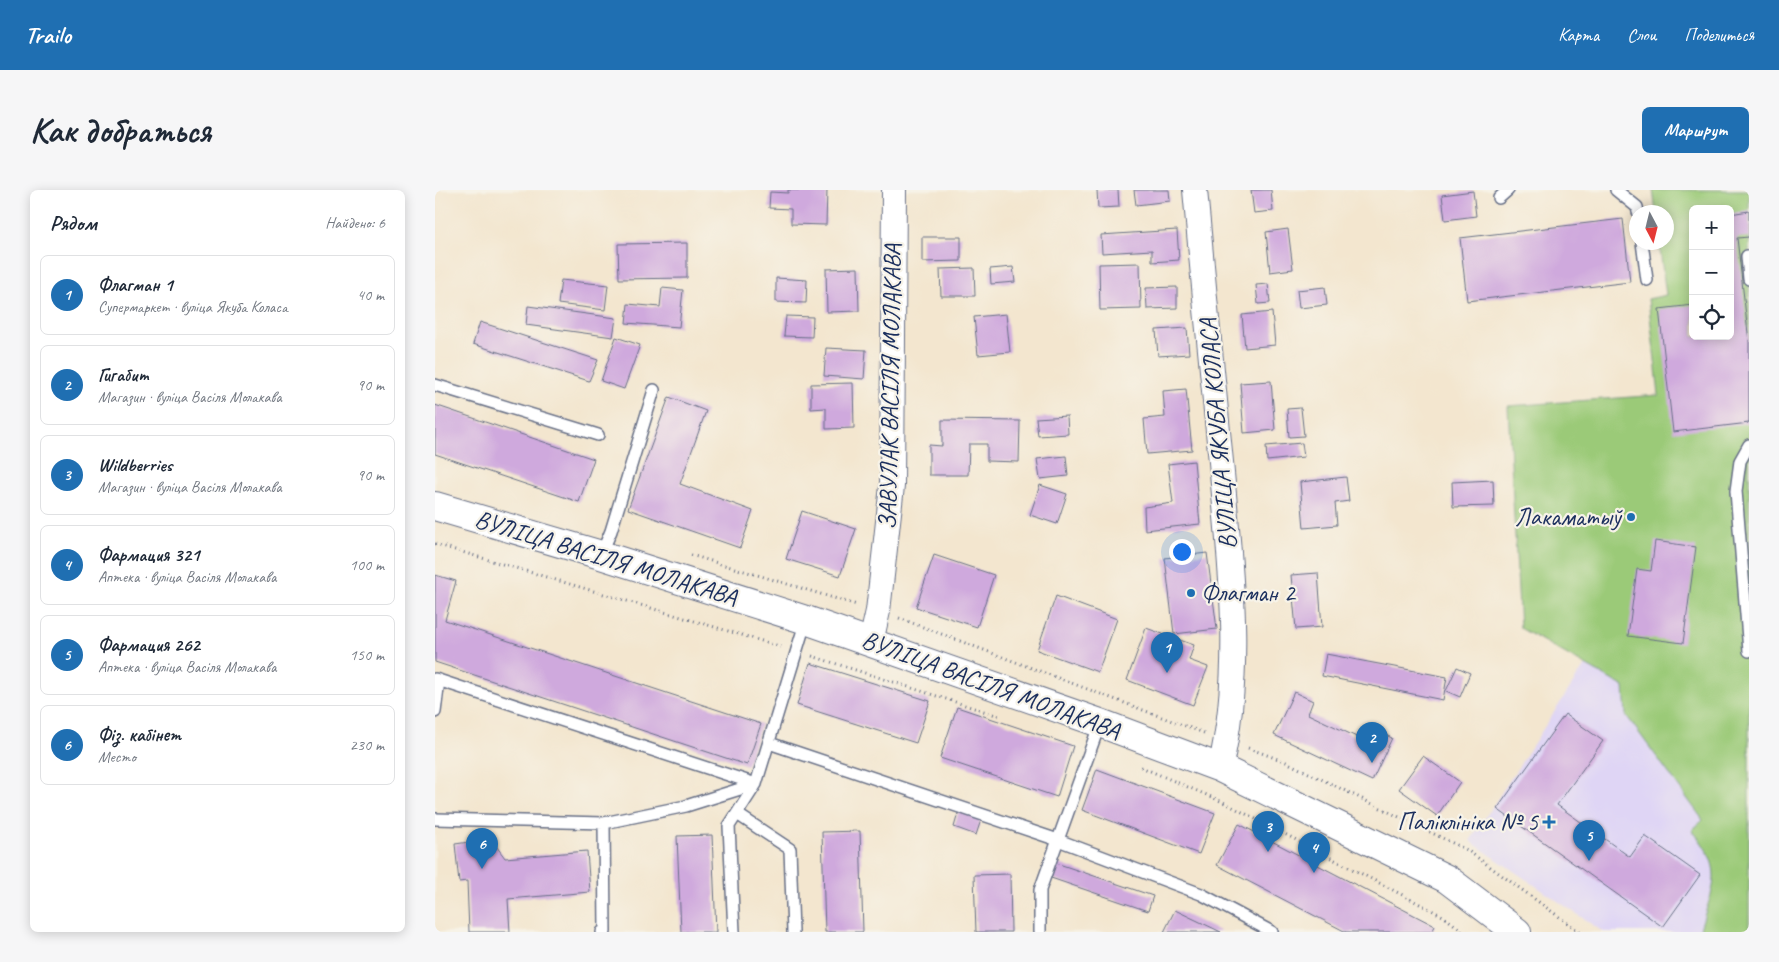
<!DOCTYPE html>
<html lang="ru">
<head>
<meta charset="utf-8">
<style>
	body { margin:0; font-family:Caveat,sans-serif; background:#f6f6f7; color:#1f2937 }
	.controls { position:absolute; right:15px; top:15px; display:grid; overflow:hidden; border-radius:8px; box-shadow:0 2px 12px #0003 }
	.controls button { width:45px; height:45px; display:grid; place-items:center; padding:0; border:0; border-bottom:1px solid #e0e1e3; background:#fff; color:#1f2937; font:25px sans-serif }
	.compass { position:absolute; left:1194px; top:15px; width:45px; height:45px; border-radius:50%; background:#fff; box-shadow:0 2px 12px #0003; rotate:173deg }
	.you { position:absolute; left:746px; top:361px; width:18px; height:18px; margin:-12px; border:4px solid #fff; border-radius:50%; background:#1a73e8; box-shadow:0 0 0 8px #1a73e833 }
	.badge { display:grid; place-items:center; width:32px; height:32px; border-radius:50%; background:#1f6fb2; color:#fff; font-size:16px; font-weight:700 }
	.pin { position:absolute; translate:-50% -41px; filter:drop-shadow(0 1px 2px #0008) }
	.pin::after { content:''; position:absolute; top:26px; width:18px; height:15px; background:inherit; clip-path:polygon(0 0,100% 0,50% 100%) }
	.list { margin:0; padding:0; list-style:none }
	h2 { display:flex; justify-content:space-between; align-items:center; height:65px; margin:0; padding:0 20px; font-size:21px }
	h2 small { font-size:16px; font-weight:400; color:#747a83 }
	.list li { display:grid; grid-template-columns:32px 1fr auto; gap:15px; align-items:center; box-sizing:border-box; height:80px; margin:0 10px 10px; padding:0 10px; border:1px solid #e0e1e3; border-radius:8px }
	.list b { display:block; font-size:19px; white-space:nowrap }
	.list p { margin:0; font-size:16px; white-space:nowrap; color:#747a83 }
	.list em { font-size:16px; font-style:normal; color:#747a83 }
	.icon { flex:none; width:28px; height:28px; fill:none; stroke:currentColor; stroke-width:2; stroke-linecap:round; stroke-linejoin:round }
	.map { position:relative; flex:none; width:1314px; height:742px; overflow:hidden; border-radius:8px }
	header { display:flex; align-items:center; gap:30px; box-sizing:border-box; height:70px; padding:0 25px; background:#1f6fb2; color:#fff }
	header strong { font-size:24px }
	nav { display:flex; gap:28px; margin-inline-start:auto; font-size:18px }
	.intro { display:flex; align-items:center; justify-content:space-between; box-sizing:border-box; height:120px; padding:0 30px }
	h1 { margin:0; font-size:35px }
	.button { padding:12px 22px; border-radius:8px; background:#1f6fb2; color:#fff; font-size:18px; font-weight:700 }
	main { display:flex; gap:30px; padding:0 30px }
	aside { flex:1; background:#fff; border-radius:8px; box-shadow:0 2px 12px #0003 }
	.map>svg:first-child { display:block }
	.built { fill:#dfd5f5 }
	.green { fill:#9bca78; stroke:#5b7c6b; fill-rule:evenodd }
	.building { fill:#cfa9dd }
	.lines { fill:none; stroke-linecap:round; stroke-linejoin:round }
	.lane-casing { stroke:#676f86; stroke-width:14 }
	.street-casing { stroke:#676f86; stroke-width:26 }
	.secondary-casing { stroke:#676f86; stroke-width:30 }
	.path { stroke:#676f86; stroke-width:3; stroke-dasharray:1 4; stroke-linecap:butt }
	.lane { stroke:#fff; stroke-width:11 }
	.street { stroke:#fff; stroke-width:24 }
	.secondary { stroke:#fff; stroke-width:28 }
	.poi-dot { fill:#1f6fb2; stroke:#f7f3e8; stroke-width:2 }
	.labels { text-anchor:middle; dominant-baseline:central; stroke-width:4.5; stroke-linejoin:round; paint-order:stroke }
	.street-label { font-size:25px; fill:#1b2f5e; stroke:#f7f3e8 }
	.poi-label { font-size:25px; fill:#1b2f5e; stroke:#f7f3e8; text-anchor:end }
</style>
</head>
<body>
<header>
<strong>Trailo</strong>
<nav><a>Карта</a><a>Слои</a><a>Поделиться</a></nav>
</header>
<div class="intro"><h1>Как добраться</h1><a class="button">Маршрут</a></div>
<main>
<aside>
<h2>Рядом<small>Найдено: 6</small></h2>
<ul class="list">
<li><span class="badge">1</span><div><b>Флагман 1</b><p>Супермаркет · вуліца Якуба Коласа</p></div><em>40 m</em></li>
<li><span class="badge">2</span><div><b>Гигабит</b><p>Магазин · вуліца Васіля Молакава</p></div><em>90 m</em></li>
<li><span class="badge">3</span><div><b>Wildberries</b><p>Магазин · вуліца Васіля Молакава</p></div><em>90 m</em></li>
<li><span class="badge">4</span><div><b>Фармация 321</b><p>Аптека · вуліца Васіля Молакава</p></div><em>100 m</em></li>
<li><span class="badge">5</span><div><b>Фармация 262</b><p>Аптека · вуліца Васіля Молакава</p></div><em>150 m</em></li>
<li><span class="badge">6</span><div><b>Фіз. кабінет</b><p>Место</p></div><em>230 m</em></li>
</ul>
</aside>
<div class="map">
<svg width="1314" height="742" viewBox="0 0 1314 742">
	<rect width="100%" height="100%" fill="#f7f3e8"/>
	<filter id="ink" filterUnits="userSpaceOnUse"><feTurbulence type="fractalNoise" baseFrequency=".02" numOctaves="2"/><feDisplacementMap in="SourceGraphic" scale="10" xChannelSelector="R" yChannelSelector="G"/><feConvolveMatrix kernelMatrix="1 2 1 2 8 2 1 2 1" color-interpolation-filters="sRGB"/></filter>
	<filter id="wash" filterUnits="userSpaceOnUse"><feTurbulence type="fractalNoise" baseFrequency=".0096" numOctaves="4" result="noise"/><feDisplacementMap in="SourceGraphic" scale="20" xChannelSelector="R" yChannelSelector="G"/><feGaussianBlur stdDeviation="1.12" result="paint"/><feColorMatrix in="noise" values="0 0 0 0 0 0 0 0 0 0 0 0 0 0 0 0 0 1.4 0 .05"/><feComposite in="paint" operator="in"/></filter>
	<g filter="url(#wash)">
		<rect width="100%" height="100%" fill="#f3e6cf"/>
		<path class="built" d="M 1150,475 L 1189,497 L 1191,525 L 1268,630 L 1258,640 L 1273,659 L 1281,686 L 1264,742 L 1168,742 L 1035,651 Z"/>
		<path class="green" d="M 1218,0 L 1314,0 L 1314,742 L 1264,742 C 1278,695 1292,682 1257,640 L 1268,630 L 1191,525 L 1189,497 L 1085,438 L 1073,216 L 1224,205 L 1213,109 L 1231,105 L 1224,53 L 1232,52 L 1232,22 L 1221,22 ZM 1258,19 L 1295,19 L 1295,146 L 1258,146 Z"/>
		<g id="blocks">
			<path class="building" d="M 353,0 L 392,0 L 391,35 L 356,34 L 356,19 L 334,18 L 335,2 L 353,3 Z
				M 662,0 L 683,0 L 684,17 L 663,18 Z
				M 699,0 L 734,0 L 735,11 L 701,15 Z
				M 816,0 L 836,0 L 838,21 L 819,23 Z
				M 1038,1 L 1041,26 L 1010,30 L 1007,5 Z
				M 1314,21 L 1314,47 L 1302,48 L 1314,152 L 1314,233 L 1238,242 L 1224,119 L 1258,115 L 1258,146 L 1295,146 L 1295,24 Z
				M 1188,29 L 1195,92 L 1032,111 L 1025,48 Z
				M 853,39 L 858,79 L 835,82 L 831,42 Z
				M 742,40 L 744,70 L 717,72 L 717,60 L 667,63 L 666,45 Z
				M 487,47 L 526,47 L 526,71 L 487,72 Z
				M 252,53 L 252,88 L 184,89 L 183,54 Z
				M 705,73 L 706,119 L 665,120 L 664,74 Z
				M 578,77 L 580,92 L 556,94 L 555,79 Z
				M 423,78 L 424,121 L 392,122 L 391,79 Z
				M 539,78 L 540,106 L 506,106 L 505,79 Z
				M 341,88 L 372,90 L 371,113 L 341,112 Z
				M 126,90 L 173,95 L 170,120 L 123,114 Z
				M 833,94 L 835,113 L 823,114 L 821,95 Z
				M 742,97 L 742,118 L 712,119 L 711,98 Z
				M 890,97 L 892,115 L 864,118 L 862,100 Z
				M 227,98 L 248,100 L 244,137 L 191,133 L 193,114 L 225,117 Z
				M 93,116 L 181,128 L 178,147 L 91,135 Z
				M 837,122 L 840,155 L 810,158 L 807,125 Z
				M 571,124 L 575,162 L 543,165 L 539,127 Z
				M 351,126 L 378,127 L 377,147 L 349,146 Z
				M 45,132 L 163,170 L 154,191 L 38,154 Z
				M 752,138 L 754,164 L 723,166 L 721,140 Z
				M 181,147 L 205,155 L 189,199 L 166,191 Z
				M 391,158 L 431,160 L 429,189 L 389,186 Z
				M 836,191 L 840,240 L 809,243 L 805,193 Z
				M 418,193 L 419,238 L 391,239 L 391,218 L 376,219 L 376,194 Z
				M 751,199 L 757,260 L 712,264 L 709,229 L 730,227 L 728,201 Z
				M 234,207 L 271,221 L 245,294 L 318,321 L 305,358 L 193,319 Z
				M 0,215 L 159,269 L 144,312 L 0,264 Z
				M 866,218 L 869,246 L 854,247 L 852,219 Z
				M 632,226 L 633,244 L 603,246 L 601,228 Z
				M 507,230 L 585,231 L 584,272 L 552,271 L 552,254 L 534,254 L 533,285 L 494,285 L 494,255 L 507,256 Z
				M 867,253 L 869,267 L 832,271 L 831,256 Z
				M 631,266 L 633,286 L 605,289 L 602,269 Z
				M 759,271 L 765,334 L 710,340 L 709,317 L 738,313 L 733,274 Z
				M 911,287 L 914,311 L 900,313 L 902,335 L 869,338 L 865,292 Z
				M 1058,290 L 1059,316 L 1018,317 L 1017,292 Z
				M 605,295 L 632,304 L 622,334 L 595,325 Z
				M 367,321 L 421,339 L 405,386 L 351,369 Z
				M 1220,351 L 1261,357 L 1248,453 L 1193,446 L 1202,379 L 1216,381 Z
				M 772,363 L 782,439 L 739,444 L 730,368 Z
				M 499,365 L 559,385 L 542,437 L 481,417 Z
				M 883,383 L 887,437 L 861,439 L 856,385 Z
				M 0,385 L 21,391 L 10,430 L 326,534 L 312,575 L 0,472 Z
				M 621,406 L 682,429 L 663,482 L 602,460 Z
				M 711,438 L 759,455 L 754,470 L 773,477 L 758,515 L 692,490 Z
				M 891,464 L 1012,487 L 1008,510 L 887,486 Z
				M 375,473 L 495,511 L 481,553 L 362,515 Z
				M 1022,477 L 1035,483 L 1025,507 L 1011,501 Z
				M 859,502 L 878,511 L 873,524 L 930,551 L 936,538 L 957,548 L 937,591 L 839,545 Z
				M 522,517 L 638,556 L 622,607 L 505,568 Z
				M 1130,524 L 1168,551 L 1122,615 L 1195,667 L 1210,646 L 1265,685 L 1228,737 L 1062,619 Z
				M 988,566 L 1025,592 L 1002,626 L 964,599 Z
				M 662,579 L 780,623 L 764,664 L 647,620 Z
				M 524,620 L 547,627 L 541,645 L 519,637 Z
				M 804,634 L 1000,736 L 997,742 L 911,742 L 782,675 Z
				M 425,641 L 428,742 L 390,742 L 387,642 Z
				M 277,645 L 281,742 L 246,742 L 242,646 Z
				M 56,649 L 70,668 L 152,661 L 155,702 L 73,709 L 75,742 L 34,742 L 32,691 L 24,692 L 20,654 Z
				M 621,673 L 718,706 L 713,721 L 616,688 Z
				M 575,684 L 576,742 L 541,742 L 539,685 Z
				M 740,720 L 786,742 L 729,742 Z"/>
		</g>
	</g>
	<g filter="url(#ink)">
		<use href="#blocks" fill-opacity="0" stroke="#676f86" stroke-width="1"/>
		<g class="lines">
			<defs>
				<path id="lane" d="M 1181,0 L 1202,17 L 1203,22
					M 1064,8 L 1073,0
					M 1207,52 L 1212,90
					M 1312,66 L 1314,89
					M 0,195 L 163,245
					M 1314,255 L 1305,271 L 1301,301 L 1314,461
					M 166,365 L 176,341 L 219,200
					M 0,489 L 321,594
					M 0,522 L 4,490
					M 334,553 L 623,650 L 766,704 L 837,742
					M 302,624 L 355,659 L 358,742
					M 0,629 L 169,633 L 251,616 L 321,594
					M 167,742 L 170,742 L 169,633
					M 299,742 L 294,636 L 321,594 L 371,430
					M 605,742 L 605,700 L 665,533"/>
				<path id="street" d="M 760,0 C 768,91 777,181 786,272 C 795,373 809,479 785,578
					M 436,452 L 443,421 L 457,296 L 459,0"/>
				<path id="secondary" d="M 0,316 L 166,365 L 371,430 L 665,533 L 785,578 L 1012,689 L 1082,742"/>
			</defs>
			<use href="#lane" class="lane-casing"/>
			<use href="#street" class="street-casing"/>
			<use href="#secondary" class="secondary-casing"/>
			<path class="path" d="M 0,354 L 347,457
				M 256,365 L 422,415
				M 464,428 L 769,543
				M 377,466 L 564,526
				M 813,558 L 851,572 L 1032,660 L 1145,742
				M 706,577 L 788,612 L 1008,726 L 1029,742"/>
			<use href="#lane" class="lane"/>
			<use href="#street" class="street"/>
			<use href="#secondary" class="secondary"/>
		</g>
	</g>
	<g class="poi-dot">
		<circle cx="1196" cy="327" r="5"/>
		<circle cx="756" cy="403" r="5"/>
		<path d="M1111.5 624.5h5v5h5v5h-5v5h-5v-5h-5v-5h5z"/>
	</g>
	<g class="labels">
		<g class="street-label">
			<text transform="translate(455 197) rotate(-89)">ЗАВУЛАК ВАСІЛЯ МОЛАКАВА</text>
			<text transform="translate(783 244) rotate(-95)">ВУЛІЦА ЯКУБА КОЛАСА</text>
			<text transform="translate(171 368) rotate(17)">ВУЛІЦА ВАСІЛЯ МОЛАКАВА</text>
			<text transform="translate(556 495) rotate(20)">ВУЛІЦА ВАСІЛЯ МОЛАКАВА</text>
		</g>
		<g class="poi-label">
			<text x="1186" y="327">Лакаматыў</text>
			<text x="766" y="403" text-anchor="start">Флагман 2</text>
			<text x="1103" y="632">Паліклініка № 5</text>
		</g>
	</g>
</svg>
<div class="controls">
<button>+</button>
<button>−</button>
<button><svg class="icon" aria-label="locate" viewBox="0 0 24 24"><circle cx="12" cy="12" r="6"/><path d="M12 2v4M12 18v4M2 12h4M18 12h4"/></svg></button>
</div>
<svg class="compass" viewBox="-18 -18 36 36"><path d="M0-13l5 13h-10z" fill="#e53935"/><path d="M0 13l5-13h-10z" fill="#747a83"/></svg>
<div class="you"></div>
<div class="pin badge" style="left:732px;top:483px">1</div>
<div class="pin badge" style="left:937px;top:573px">2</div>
<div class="pin badge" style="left:833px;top:662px">3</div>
<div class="pin badge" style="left:879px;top:683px">4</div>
<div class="pin badge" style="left:1154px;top:671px">5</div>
<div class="pin badge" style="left:47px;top:679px">6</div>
</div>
</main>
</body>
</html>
